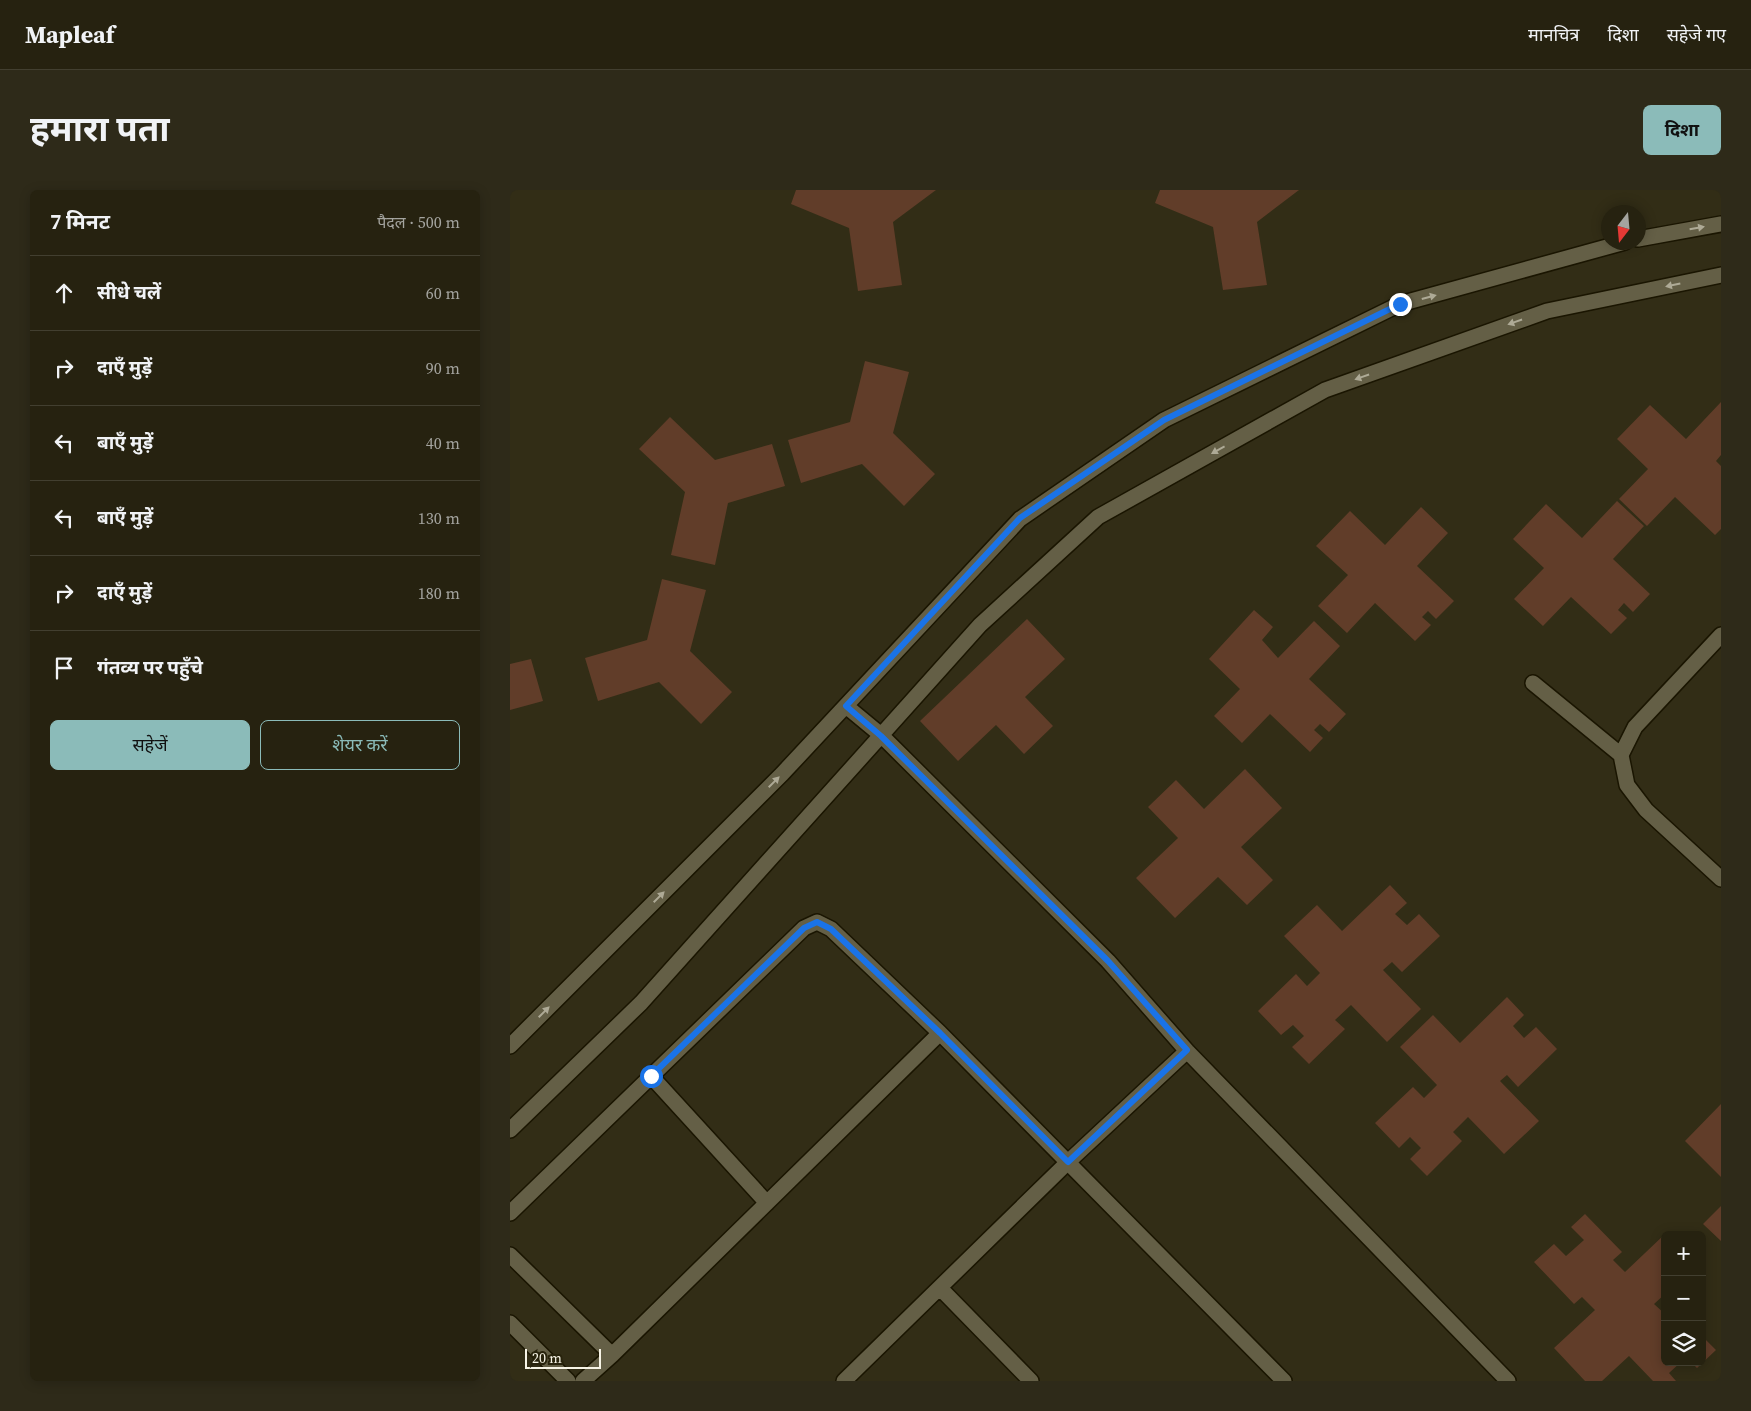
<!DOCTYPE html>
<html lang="hi">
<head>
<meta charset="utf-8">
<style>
	body { margin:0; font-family:"Source Serif 4","Noto Sans Devanagari",serif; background:#2e2a19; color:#f1f3f6 }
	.controls { position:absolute; right:15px; bottom:15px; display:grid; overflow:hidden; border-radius:8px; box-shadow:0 2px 12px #0003 }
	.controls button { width:45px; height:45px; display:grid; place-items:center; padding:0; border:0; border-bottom:1px solid #423f30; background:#262210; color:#f1f3f6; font:25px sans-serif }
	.compass { position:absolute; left:1091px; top:15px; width:45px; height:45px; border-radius:50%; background:#262210; box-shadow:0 2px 12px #0003; rotate:196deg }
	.scale { position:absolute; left:15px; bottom:12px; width:76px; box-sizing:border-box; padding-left:5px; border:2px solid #f7f4e6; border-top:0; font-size:14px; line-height:18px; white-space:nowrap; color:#f7f4e6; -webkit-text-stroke:4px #28230c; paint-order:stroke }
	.stop { position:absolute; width:15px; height:15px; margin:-11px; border:4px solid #1a73e8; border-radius:50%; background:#fff }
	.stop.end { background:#1a73e8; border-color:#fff; box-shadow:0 1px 5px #0008 }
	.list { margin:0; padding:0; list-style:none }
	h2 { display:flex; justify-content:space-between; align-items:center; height:65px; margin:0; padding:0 20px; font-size:21px }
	h2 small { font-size:16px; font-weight:400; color:#a4a49f }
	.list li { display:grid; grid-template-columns:32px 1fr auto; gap:15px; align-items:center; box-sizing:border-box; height:75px; padding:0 20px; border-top:1px solid #423f30 }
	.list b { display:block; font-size:19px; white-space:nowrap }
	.list em { font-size:16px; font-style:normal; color:#a4a49f }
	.actions { display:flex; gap:10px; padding:15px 20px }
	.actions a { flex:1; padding:11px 0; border:1px solid #8bbbb9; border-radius:8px; text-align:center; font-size:18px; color:#8bbbb9 }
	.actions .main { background:#8bbbb9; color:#111 }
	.icon { flex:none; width:28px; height:28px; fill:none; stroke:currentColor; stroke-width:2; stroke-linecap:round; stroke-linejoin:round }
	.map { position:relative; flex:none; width:1211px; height:1191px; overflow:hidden; border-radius:8px }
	header { display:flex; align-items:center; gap:30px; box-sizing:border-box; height:70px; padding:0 25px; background:#262210; border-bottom:1px solid #423f30 }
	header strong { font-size:24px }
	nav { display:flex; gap:28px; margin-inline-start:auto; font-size:18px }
	.intro { display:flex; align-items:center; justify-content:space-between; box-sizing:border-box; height:120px; padding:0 30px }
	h1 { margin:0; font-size:35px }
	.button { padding:12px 22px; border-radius:8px; background:#8bbbb9; color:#111; font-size:18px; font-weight:700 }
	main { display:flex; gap:30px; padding:0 30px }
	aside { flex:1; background:#262210; border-radius:8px; box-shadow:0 2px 12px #0003 }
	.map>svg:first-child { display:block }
	.building { fill:#613d29 }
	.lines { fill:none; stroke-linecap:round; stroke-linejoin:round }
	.minor-casing { stroke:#1a1501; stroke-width:18 }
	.minor { stroke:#645f46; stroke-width:15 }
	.oneway { fill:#aeaa96 }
	.route { stroke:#1a73e8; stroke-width:6 }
</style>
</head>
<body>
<header>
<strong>Mapleaf</strong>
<nav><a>मानचित्र</a><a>दिशा</a><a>सहेजे गए</a></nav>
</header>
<div class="intro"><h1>हमारा पता</h1><a class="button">दिशा</a></div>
<main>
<aside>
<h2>7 मिनट<small>पैदल · 500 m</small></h2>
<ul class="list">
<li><svg class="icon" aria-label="ahead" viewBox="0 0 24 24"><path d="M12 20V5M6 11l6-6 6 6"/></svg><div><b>सीधे चलें</b></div><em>60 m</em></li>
<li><svg class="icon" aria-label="right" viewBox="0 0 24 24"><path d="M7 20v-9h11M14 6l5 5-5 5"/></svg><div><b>दाएँ मुड़ें</b></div><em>90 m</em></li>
<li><svg class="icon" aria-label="left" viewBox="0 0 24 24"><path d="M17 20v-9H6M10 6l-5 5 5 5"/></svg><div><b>बाएँ मुड़ें</b></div><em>40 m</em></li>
<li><svg class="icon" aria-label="left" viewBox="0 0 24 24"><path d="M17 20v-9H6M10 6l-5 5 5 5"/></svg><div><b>बाएँ मुड़ें</b></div><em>130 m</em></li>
<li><svg class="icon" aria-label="right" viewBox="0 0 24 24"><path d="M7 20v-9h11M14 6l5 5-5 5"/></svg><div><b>दाएँ मुड़ें</b></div><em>180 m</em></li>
<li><svg class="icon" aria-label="arrive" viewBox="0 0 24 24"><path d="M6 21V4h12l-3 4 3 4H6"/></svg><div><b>गंतव्य पर पहुँचे</b></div></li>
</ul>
<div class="actions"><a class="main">सहेजें</a><a>शेयर करें</a></div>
</aside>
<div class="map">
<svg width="1211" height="1191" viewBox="0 0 1211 1191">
	<rect width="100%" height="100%" fill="#322d16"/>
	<path class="building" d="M 286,0 L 426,0 L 383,32 L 392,95 L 348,101 L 339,38 L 281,14 Z
		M 650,0 L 789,0 L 747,32 L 757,95 L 713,100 L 703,37 L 645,13 Z
		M 355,171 L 399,182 L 383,243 L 425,284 L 394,316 L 352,274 L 291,293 L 278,250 L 340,232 Z
		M 1211,212 L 1211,265 L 1206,271 L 1211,276 L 1211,339 L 1205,345 L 1165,307 L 1137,336 L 1109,309 L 1138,279 L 1107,249 L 1140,215 L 1176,249 Z
		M 160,227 L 205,270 L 262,254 L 275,296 L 218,313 L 205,375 L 161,365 L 175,302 L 129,259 Z
		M 1107,311 L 1134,336 L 1103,369 L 1140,404 L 1123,422 L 1114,413 L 1108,420 L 1117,428 L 1101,444 L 1061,407 L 1033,436 L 1004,409 L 1034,378 L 1003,349 L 1036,314 L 1072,348 Z
		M 911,317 L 938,343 L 907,376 L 944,411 L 926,429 L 918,421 L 912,427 L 921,435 L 905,451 L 865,413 L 837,443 L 808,416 L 838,385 L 806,356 L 840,321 L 875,355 Z
		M 152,389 L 196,400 L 180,461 L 222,502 L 191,534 L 149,492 L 88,511 L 75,468 L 137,450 Z
		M 744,420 L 763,437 L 752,450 L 768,468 L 804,431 L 830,456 L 799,489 L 836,524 L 819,542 L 810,534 L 804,540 L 813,548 L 800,562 L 760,524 L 732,553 L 704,526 L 730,499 L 699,469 Z
		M 517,429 L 555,469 L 515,507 L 543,536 L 514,564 L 486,535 L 448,571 L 410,531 Z
		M 21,469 L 33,511 L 0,520 L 0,474 Z
		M 735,579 L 772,618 L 731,657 L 763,690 L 737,715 L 708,687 L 665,728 L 626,688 L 668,648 L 638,617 L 666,590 L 694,619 Z
		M 880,695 L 897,713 L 885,724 L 897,735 L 909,724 L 930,746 L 892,782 L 882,772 L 873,780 L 911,819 L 877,852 L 841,815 L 825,830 L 835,839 L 799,874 L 782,857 L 794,846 L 783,835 L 771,845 L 748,821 L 786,784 L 797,796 L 810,783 L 774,746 L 807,715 L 832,741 Z
		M 997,807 L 1014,825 L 1003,836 L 1014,848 L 1026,837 L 1047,859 L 1008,897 L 997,885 L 990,891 L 1029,931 L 994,964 L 958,927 L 943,942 L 952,951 L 917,986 L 900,969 L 911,958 L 900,947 L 889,958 L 865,933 L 903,897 L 914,908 L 927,895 L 890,857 L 923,825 L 950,853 Z
		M 1211,914 L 1211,987 L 1175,951 Z
		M 1211,1016 L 1211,1051 L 1193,1034 Z
		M 1075,1024 L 1112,1062 L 1103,1070 L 1115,1082 L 1155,1044 L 1155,1104 L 1144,1114 L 1155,1124 L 1155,1172 L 1171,1172 L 1159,1183 L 1166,1191 L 1143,1191 L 1119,1166 L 1092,1191 L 1075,1191 L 1044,1158 L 1085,1120 L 1072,1107 L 1064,1114 L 1024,1072 L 1044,1054 L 1056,1066 L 1074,1050 L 1061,1037 Z
		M 1192,1146 L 1206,1160 L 1187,1178 L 1181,1172 L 1192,1172 Z"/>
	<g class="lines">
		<defs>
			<path id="minor" d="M 1128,49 L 1211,34
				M 1023,493 L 1111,565 L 1117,595 L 1136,620 L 1211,689
				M 336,516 L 371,545 L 598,771 L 677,861 L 998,1191
				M 1111,565 L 1125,537 L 1211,445
				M 0,856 L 272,584 L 510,329 L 654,230 L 890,114 L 1115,52
				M 141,886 L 257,1013
				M 0,940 L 131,813 L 470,435 L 588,327 L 815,200 L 1037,121 L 1211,85
				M 0,1023 L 294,738 L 307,732 L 321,739 L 430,843 L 774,1191
				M 0,1065 L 102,1165
				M 430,1098 L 521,1191
				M 0,1133 L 58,1191
				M 73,1191 L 102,1165 L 430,843
				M 334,1191 L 558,972 L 677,861"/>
		</defs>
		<use href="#minor" class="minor-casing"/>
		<use href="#minor" class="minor"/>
	</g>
	<defs><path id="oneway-solid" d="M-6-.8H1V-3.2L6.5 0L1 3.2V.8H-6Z" transform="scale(1.25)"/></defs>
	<g class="oneway">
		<use href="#oneway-solid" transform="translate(1187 38) rotate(-10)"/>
		<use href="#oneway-solid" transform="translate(1163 95) rotate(168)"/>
		<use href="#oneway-solid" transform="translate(919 107) rotate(-15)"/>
		<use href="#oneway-solid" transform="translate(1005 132) rotate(161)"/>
		<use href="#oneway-solid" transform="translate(852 187) rotate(161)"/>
		<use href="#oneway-solid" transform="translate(708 260) rotate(151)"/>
		<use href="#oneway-solid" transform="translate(264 592) rotate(-45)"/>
		<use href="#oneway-solid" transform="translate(149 707) rotate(-45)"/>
		<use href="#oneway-solid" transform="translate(34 822) rotate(-45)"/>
	</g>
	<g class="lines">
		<path class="route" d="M 141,886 L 294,738 L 307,732 L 321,739 L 430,843 L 558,972 L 677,860 L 598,771 L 371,546 L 336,516 L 510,328 L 654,230 L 890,114"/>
	</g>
</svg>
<div class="controls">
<button>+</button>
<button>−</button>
<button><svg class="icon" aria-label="layers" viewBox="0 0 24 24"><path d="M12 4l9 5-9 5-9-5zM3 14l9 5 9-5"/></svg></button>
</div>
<svg class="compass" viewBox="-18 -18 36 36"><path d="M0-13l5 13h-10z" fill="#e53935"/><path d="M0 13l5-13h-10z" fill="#a4a49f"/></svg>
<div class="scale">20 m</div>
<div class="stop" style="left:141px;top:886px"></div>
<div class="stop end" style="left:890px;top:114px"></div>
</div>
</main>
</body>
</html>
